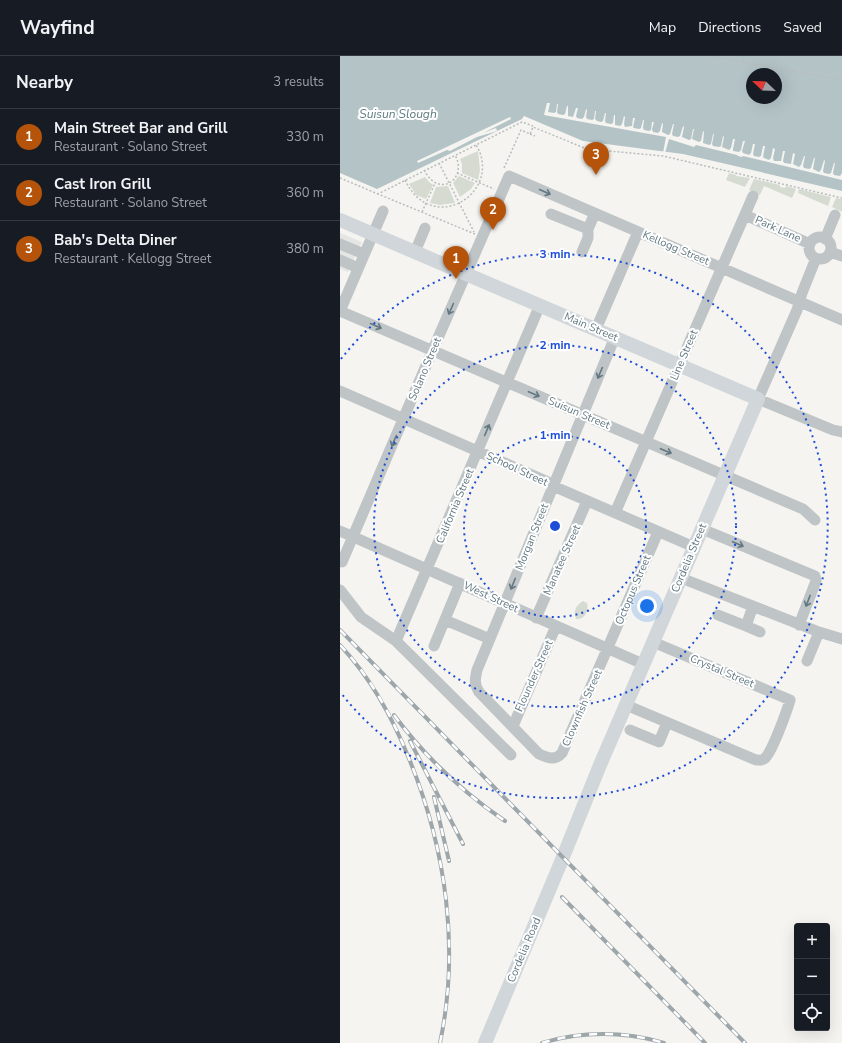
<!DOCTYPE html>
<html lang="en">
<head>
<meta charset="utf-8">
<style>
	body { margin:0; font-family:"Nunito Sans",sans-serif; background:#242831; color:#f1f3f6 }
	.controls { position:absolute; right:12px; bottom:12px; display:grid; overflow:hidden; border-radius:4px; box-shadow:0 4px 16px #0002 }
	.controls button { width:36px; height:36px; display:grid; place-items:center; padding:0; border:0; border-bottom:1px solid #363941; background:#171b24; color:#f1f3f6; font:20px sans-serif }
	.compass { position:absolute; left:406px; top:12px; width:36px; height:36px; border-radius:50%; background:#171b24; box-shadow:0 4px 16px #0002; rotate:293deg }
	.you { position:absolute; left:307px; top:550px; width:14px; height:14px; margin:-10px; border:3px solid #fff; border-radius:50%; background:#1a73e8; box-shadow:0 0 0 6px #1a73e833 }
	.badge { display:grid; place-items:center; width:26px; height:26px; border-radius:50%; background:#b45309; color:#fff; font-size:13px; font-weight:700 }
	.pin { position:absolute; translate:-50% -33px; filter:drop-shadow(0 1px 2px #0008) }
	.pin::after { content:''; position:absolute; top:21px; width:14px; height:12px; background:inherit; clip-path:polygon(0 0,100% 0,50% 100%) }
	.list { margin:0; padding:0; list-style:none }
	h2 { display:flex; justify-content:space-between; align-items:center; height:52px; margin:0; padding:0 16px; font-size:17px }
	h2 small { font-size:13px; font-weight:400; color:#9ea1a6 }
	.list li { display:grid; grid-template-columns:26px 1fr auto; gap:12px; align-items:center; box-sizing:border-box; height:56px; padding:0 16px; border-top:1px solid #363941 }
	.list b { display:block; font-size:15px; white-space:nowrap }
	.list p { margin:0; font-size:13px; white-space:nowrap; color:#9ea1a6 }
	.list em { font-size:13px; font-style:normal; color:#9ea1a6 }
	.icon { flex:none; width:22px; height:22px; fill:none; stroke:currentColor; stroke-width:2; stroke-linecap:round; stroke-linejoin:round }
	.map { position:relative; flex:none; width:502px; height:987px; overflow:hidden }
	header { display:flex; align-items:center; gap:24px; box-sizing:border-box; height:56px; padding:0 20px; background:#171b24; border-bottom:1px solid #363941 }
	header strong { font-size:19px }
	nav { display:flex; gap:22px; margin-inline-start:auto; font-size:14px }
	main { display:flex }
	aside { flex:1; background:#171b24 }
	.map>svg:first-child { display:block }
	.built { fill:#e5e5e4 }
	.green { fill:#d6dbd1 }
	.water { fill:#b4c4c6; fill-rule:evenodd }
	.pier { fill:#f5f4f0 }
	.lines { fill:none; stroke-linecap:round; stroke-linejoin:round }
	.path { stroke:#b9bcbe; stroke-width:1.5; stroke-dasharray:2 2; stroke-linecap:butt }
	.minor { stroke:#bfc4c6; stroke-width:11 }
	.major { stroke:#d0d6da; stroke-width:14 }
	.rail-casing { stroke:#9da6aa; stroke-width:4 }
	.rail { stroke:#fff; stroke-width:2.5; stroke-dasharray:8; stroke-linecap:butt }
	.oneway { stroke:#627882 }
	.ring { fill:none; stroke:#1d4ed8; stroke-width:2; stroke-dasharray:2 4 }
	.labels { text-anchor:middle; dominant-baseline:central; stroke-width:4; stroke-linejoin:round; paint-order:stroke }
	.street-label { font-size:11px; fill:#627882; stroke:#fff }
	.water-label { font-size:12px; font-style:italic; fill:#5e7b80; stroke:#fff }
	.centre { fill:#1d4ed8; stroke:#fff; stroke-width:2 }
	.ring-label { font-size:12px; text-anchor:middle; font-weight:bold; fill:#1d4ed8; stroke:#fff; stroke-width:4; stroke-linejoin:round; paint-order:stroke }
</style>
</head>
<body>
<header>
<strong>Wayfind</strong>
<nav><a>Map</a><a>Directions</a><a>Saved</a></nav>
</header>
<main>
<aside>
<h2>Nearby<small>3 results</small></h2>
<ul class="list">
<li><span class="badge">1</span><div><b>Main Street Bar and Grill</b><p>Restaurant · Solano Street</p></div><em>330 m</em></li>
<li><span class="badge">2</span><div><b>Cast Iron Grill</b><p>Restaurant · Solano Street</p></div><em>360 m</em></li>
<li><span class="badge">3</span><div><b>Bab's Delta Diner</b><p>Restaurant · Kellogg Street</p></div><em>380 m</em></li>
</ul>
</aside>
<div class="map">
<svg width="502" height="987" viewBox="0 0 502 987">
	<rect width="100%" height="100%" fill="#f5f4f0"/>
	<path class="built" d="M 0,177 L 22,186 L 8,216 L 0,213 Z"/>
	<path class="green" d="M 138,95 L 140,114 L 138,124 L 122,117 L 122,108 L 120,103 Z
		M 389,117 L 396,119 L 396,120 L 410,122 L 405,131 L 386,124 Z
		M 119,120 L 135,127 L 131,133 L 120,141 L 113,127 Z
		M 85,121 L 89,126 L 93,129 L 86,143 L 76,139 L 69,128 Z
		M 414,123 L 440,129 L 440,131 L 445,132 L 446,130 L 456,133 L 452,142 L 424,130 L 420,139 L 409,134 Z
		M 108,130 L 115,147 L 100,149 L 90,147 L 96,131 Z
		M 459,133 L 491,141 L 488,150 L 458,137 Z
		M 496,142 L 502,143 L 502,156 L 492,151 Z
		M 243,545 L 247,547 C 249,555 245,564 236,563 C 233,555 236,549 243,545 Z"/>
	<path class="water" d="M 0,0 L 502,0 L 502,135 L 343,98 L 243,85 L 184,60 L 182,63 L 37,133 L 0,117 ZM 412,18 L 436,18 L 436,42 L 412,42 Z"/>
	<path class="pier" d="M 207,47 L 210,47 L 208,56 L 214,57 L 216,56 L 217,48 L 218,48 L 217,56 L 218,58 L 223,59 L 225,58 L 227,50 L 228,50 L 228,60 L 233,61 L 236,52 L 238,52 L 236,60 L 237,62 L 242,63 L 244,61 L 246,53 L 247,54 L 246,61 L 247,63 L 252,64 L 254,63 L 255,55 L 256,55 L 255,63 L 257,65 L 261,66 L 263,65 L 265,57 L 266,57 L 265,65 L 266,67 L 271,68 L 273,67 L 274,59 L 275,59 L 275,69 L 280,70 L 282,68 L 284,60 L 285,61 L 284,68 L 285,71 L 292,70 L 293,62 L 295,62 L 293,71 L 294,72 L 299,73 L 301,72 L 303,64 L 304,64 L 303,72 L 304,74 L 309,75 L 311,74 L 312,66 L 314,66 L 312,73 L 313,76 L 318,77 L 320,75 L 322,67 L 323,68 L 322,76 L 328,79 L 330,78 L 333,68 L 334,68 L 332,78 L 333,80 L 338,81 L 340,80 L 343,70 L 344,71 L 342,81 L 349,84 L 351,83 L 353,73 L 354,73 L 352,83 L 359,86 L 361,85 L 363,75 L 364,76 L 363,87 L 369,89 L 371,88 L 373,78 L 374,78 L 372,88 L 373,90 L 379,91 L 381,90 L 383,80 L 384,81 L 382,91 L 389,94 L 391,92 L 393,83 L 395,83 L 393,93 L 393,95 L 399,96 L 401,94 L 403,85 L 405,85 L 402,95 L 403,97 L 409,99 L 411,97 L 413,88 L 415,88 L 413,98 L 414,100 L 419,101 L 421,100 L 423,90 L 425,90 L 423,101 L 424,102 L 429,104 L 431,102 L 433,92 L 435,93 L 433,102 L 434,105 L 441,105 L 443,95 L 445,95 L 443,105 L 444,107 L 451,108 L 453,97 L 455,98 L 453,108 L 459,111 L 461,109 L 464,100 L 465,100 L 463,110 L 464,112 L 469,113 L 471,112 L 474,102 L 475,102 L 473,113 L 479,116 L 481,114 L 484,104 L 485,105 L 483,115 L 484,117 L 489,118 L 491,117 L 494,107 L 495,107 L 493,117 L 494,119 L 500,120 L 502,117 L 502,124 L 403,100 L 402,101 L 398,100 L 397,99 L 356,89 L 354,91 L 329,83 L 325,97 L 323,97 L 326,81 L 204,59 Z
		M 170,61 L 171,63 L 143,77 L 156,72 L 157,75 L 137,81 L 110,95 L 107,94 L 78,107 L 77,105 Z"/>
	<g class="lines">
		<path class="path" d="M 369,0 L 502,24
			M 403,6 L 404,0
			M 190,78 L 195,80
			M 99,107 L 134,176
			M 164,112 L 181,74 L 190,78 L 193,71 L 247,93 L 323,100 L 502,142
			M 84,114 C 100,144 128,122 115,99
			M 117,117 L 154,133
			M 0,122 L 38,138
			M 65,124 C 90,177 153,143 141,100 C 140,96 138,92 136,89
			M 82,156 L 95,127
			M 135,178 L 38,138 L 182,66 L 193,70"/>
		<path class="minor" d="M 211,158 L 248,173
			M 405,159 L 470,188
			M469 192a11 11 0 1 1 22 0a11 11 0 1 1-22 0Z
			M 485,183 L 495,159
			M 0,188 L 24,198
			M 75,196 L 85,172
			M 242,196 L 248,182 L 248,173 L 255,157
			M 490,196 L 502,200
			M 476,202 L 462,237 L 457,254 L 418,343 L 493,374 L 502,376
			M 0,204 L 18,212
			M 0,255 L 463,453 L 475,464
			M 0,255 L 43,155
			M 256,273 L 298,176
			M 275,281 L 137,614 C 135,623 134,628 139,636 L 199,698 C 208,702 215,705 222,697 L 318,476
			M 0,335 L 206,425 L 213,430 L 354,491
			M 275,457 L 413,140
			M 362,473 L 475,520 L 476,525 L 459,569
			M 0,475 L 303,608
			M 2,506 L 94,291 L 169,120 L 502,264
			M 341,522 L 479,576 L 502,583
			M 0,534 L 21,561 L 56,585 L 171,699
			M 413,550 L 406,570 L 420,576
			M 378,559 L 406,570
			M 196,562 L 247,445
			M 105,564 L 150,583
			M 56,585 L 200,249
			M 94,590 L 120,527
			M 467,605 L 479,576
			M 286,649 L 416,704 C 419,704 423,705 425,702 C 432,696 447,655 450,644 L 313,586
			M 173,670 L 216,570
			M 290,674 L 319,686 L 327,667"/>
		<path class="major" d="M 0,164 L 418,343 L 260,709 L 221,806 L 145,987"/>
		<defs>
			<path id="rail" d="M 0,574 L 405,987
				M 0,589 C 32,623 53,662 70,705 C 106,794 120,892 100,987
				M 54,659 C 86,702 121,735 165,765
				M 70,685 L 123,788
				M 94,741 L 109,805
				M 222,841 L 365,987
				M 202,987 C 241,975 285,975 324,987"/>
		</defs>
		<use href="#rail" class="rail-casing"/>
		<use href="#rail" class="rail"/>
	</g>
	<defs><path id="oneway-shaft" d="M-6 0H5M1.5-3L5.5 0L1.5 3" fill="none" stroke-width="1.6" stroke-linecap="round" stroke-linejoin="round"/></defs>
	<g class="oneway">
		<use href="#oneway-shaft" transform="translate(205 136) rotate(24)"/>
		<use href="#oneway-shaft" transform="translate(111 253) rotate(114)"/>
		<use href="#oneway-shaft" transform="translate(36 270) rotate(24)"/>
		<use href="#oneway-shaft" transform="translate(260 317) rotate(113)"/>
		<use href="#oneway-shaft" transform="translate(194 338) rotate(23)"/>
		<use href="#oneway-shaft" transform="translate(147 374) rotate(-67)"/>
		<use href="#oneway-shaft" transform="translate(54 385) rotate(113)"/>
		<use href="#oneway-shaft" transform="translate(326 395) rotate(23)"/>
		<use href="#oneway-shaft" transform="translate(398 488) rotate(23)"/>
		<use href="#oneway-shaft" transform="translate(173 528) rotate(112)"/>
		<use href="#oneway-shaft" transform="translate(468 545) rotate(111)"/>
	</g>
	<g class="ring">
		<circle cx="215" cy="470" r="91"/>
		<circle cx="215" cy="470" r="181"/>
		<path d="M1 303A272 272 0 1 1 1 637"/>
	</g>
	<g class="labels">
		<g class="street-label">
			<text transform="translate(438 173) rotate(24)">Park Lane</text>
			<text transform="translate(336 192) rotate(23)">Kellogg Street</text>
			<text transform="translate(251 271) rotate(23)">Main Street</text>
			<text transform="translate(344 299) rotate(-67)">Line Street</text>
			<text transform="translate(85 313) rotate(-67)">Solano Street</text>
			<text transform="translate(239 357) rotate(23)">Suisun Street</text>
			<text transform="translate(177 413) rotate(25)">School Street</text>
			<text transform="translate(115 450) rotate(-67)">California Street</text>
			<text transform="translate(192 481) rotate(-68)">Morgan Street</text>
			<text transform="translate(349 502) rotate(-67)">Cordelia Street</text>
			<text transform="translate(222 504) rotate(-66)">Manatee Street</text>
			<text transform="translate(293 534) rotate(-67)">Octopus Street</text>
			<text transform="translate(151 541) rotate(25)">West Street</text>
			<text transform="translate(382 615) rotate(23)">Crystal Street</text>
			<text transform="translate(194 620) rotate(-66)">Flounder Street</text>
			<text transform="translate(242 652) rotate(-66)">Clownfish Street</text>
			<text transform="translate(184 894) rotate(-67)">Cordelia Road</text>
		</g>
		<g class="water-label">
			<text x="58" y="58">Suisun Slough</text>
		</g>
	</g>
	<circle cx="215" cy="470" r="6" class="centre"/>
	<g class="ring-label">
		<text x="215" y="202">3 min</text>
		<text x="215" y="293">2 min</text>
		<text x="215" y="383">1 min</text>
	</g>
</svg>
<div class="controls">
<button>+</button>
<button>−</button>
<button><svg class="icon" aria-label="locate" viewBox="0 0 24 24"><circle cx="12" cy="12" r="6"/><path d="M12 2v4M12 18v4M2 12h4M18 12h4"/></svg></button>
</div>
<svg class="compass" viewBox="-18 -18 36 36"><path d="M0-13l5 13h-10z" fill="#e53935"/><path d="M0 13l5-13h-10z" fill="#9ea1a6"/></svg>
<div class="you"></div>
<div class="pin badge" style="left:116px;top:223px">1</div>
<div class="pin badge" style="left:153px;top:174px">2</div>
<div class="pin badge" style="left:256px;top:119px">3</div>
</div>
</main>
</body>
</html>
